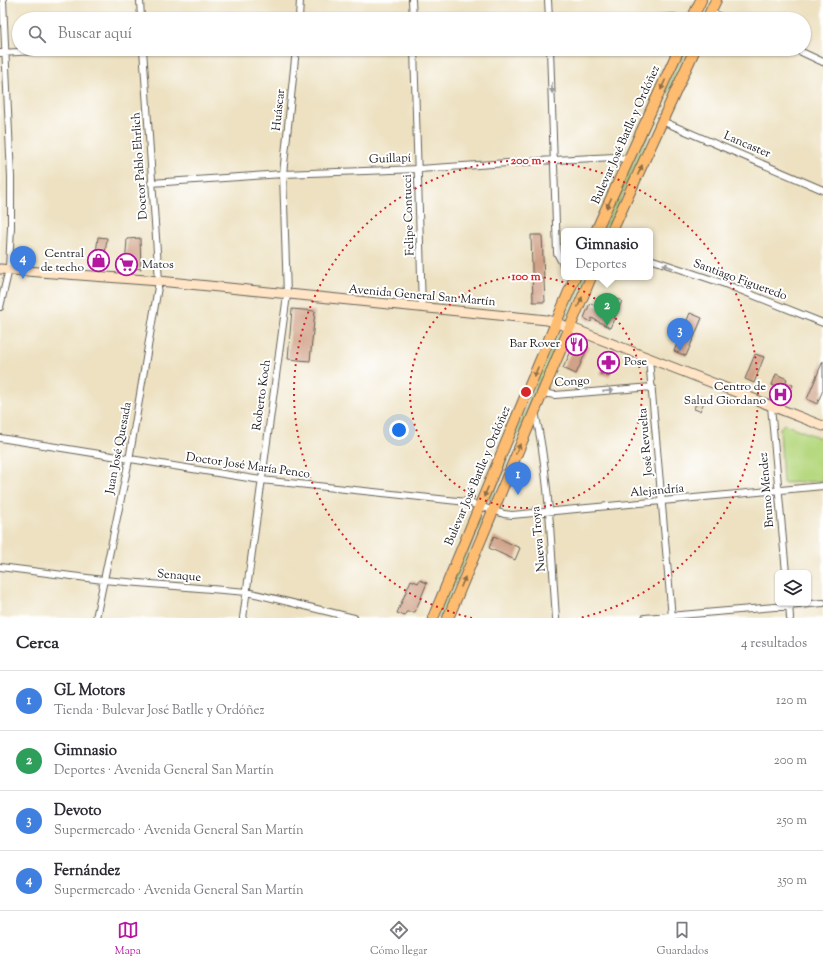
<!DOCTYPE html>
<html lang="es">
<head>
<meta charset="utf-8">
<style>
	body { margin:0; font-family:"Sorts Mill Goudy",serif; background:#f2f2f3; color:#2b2b33 }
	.controls { position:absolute; right:12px; bottom:12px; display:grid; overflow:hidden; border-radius:6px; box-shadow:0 1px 3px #0004 }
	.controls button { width:36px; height:36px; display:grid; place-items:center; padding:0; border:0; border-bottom:1px solid #e1e1e2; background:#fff; color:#2b2b33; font:20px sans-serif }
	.you { position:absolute; left:399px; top:430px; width:14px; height:14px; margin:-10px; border:3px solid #fff; border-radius:50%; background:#1a73e8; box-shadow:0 0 0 6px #1a73e833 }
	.badge { display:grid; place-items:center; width:26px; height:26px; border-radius:50%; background:#b5179e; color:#fff; font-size:13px; font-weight:700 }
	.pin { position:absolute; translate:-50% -33px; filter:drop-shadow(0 1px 2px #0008) }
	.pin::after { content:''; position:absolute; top:21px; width:14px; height:12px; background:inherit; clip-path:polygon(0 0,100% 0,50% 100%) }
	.popup { position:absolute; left:561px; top:228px; width:92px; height:52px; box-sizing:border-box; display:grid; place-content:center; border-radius:6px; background:#fff; filter:drop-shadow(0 1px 3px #0005); font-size:13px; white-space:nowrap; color:#7c7c81 }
	.popup b { font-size:15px; color:#2b2b33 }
	.popup::after { content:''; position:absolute; left:50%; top:100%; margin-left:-8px; border:8px solid transparent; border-top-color:#fff }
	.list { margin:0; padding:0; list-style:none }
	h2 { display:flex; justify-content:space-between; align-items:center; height:52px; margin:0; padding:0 16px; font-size:17px }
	h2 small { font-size:13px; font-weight:400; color:#7c7c81 }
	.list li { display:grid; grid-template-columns:26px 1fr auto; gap:12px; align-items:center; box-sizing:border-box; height:60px; padding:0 16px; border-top:1px solid #e1e1e2 }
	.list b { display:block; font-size:15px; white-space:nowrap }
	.list p { margin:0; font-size:13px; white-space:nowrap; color:#7c7c81 }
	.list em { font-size:13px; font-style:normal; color:#7c7c81 }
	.icon { flex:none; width:22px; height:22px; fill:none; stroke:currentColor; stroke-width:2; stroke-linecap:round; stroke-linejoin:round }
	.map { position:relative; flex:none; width:823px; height:618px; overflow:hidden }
	.search { position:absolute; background:#fff; box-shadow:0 1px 3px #0004; left:12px; right:12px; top:12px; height:44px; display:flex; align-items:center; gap:10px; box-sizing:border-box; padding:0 14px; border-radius:22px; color:#7c7c81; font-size:15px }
	.sheet { height:292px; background:#fff }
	nav { display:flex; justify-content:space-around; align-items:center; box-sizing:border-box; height:56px; border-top:1px solid #e1e1e2; background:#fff; font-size:11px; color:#7c7c81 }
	nav a { display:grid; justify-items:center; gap:2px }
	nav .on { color:#b5179e }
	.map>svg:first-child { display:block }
	.green { fill:#b6d87f; stroke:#697a4e }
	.building { fill:#d0a389 }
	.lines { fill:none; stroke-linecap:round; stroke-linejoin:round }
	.street-casing { stroke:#656156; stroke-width:8 }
	.secondary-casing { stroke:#656156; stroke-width:11 }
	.primary-casing { stroke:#656156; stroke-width:12 }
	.street { stroke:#fff; stroke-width:6 }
	.secondary { stroke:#ffe4c6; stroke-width:9 }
	.primary { stroke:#febc70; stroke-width:10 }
	.oneway { fill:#8d6c46 }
	.oneway2 { fill:#999 }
	.ring { fill:none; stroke:#d62828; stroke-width:2; stroke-dasharray:2 4 }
	.labels { text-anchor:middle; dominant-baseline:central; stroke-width:4; stroke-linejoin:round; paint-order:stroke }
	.street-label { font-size:12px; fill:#1c1c1c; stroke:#fff }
	.poi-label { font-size:12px; fill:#1c1c1c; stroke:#fff; text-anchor:end }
	.centre { fill:#d62828; stroke:#fff; stroke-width:2 }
	.ring-label { font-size:12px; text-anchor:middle; font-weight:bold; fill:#d62828; stroke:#fff; stroke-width:4; stroke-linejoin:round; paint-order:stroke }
</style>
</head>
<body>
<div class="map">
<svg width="823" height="618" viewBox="0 0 823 618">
	<rect width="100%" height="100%" fill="#fff"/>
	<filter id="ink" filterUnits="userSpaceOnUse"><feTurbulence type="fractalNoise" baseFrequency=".025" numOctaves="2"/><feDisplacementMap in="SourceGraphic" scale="8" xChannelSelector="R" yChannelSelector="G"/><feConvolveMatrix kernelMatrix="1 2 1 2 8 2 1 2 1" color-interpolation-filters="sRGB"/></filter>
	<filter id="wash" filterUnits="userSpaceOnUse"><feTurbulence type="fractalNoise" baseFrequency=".012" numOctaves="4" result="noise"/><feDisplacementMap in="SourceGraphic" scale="16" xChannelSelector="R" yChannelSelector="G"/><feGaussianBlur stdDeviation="0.9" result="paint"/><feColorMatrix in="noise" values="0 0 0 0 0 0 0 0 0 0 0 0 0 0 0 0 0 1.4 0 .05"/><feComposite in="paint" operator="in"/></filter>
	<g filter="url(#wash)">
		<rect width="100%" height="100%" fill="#ede1c1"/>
		<path class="green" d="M 684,49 L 687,49 L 606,231 L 602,231 Z
			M 582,277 L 586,277 L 567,319 L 565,319 L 564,317 Z
			M 560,330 L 561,332 L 491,500 L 488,500 L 558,331 Z
			M 784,424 L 823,439 L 823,481 L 783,483 L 780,428 Z
			M 479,519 L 481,521 L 441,618 L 437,618 Z"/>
		<g id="blocks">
			<path class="building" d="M 531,235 L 542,235 L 545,302 L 533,302 Z
				M 98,237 L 107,238 L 104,263 L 95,262 Z
				M 140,238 L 141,269 L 125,267 L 127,239 Z
				M 607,295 L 622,301 L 610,328 L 592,318 L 591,322 L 584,318 L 590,303 L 602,309 Z
				M 292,309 L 315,311 L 310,361 L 288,359 Z
				M 690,313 L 702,318 L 686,356 L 674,351 Z
				M 578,342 L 588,347 L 576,374 L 563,368 L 575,343 Z
				M 755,354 L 764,357 L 754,383 L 745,379 Z
				M 606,358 L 614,362 L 609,377 L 600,374 Z
				M 823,361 L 823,390 L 817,404 L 807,399 Z
				M 776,374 L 787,379 L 786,382 L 793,385 L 788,397 L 781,394 L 783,390 L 772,385 Z
				M 698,398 L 705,400 L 700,411 L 694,409 Z
				M 494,536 L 520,548 L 515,560 L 489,548 Z
				M 411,580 L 418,583 L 420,580 L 427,583 L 415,612 L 406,612 L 405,616 L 397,613 Z"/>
		</g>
	</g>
	<g filter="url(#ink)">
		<use href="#blocks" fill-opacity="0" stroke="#656156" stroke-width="1"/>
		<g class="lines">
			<defs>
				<path id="street" d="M 140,0 L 141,19
					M 412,0 L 413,19
					M 548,0 L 549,19
					M 710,12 L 726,19
					M 299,19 L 300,0
					M 641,19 L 673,17 L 681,19
					M 414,49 L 422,308
					M 550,49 L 557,253 L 564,266
					M 795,49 L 823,62
					M 0,53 L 74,49
					M 662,121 L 823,190
					M 151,183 L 283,174 L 419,169 L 554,160 L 615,157 L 629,160
					M 650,259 L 725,284 L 823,323
					M 0,307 L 9,269 L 11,227 L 11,177 L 3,0
					M 649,359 L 672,618
					M 542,393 L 555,395 L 652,387
					M 771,406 L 786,573
					M 535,412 C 550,477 551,551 556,618
					M 0,438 L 261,480 L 467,502 L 504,514 L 512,515 L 823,486
					M 0,567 L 103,580 L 247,592 L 354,618
					M 789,603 L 790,618
					M 96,618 L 129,460 L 159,281 L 143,49
					M 243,618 L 287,295 L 283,174 L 296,49
					M 645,618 L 823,603"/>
				<path id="secondary" d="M 0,269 L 159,281 L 547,320 L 569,327 L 823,426"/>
				<path id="primary" d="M 692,19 L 701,0
					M 707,19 L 716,0
					M 596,231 L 679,49
					M 612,231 L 695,49
					M 433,618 L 575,277
					M 448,618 L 591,277"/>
			</defs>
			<use href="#street" class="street-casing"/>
			<use href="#secondary" class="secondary-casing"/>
			<use href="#primary" class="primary-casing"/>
			<use href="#street" class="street"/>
			<use href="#secondary" class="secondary"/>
			<use href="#primary" class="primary"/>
		</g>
		<defs><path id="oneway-solid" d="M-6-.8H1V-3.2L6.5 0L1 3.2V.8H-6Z"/></defs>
		<g class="oneway">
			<use href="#oneway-solid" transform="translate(663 85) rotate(114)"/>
			<use href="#oneway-solid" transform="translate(640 170) rotate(-66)"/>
			<use href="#oneway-solid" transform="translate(609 203) rotate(115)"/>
			<use href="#oneway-solid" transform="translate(580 302) rotate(-66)"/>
			<use href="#oneway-solid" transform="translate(536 372) rotate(112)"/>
			<use href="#oneway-solid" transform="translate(518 449) rotate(-67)"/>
			<use href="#oneway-solid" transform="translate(486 492) rotate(113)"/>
			<use href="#oneway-solid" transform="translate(463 582) rotate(-67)"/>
		</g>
		<g class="oneway2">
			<use href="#oneway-solid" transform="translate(552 88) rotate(88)"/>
			<use href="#oneway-solid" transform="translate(668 266) rotate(-159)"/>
			<use href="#oneway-solid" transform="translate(608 391) rotate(-5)"/>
		</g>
	</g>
	<g class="ring">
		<circle cx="526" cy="392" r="116"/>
		<path d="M472 618A232 232 0 1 1 580 618"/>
	</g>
	<defs>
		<symbol id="shop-ring" viewBox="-11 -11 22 22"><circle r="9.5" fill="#fff" stroke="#b5179e" stroke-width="1.5"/><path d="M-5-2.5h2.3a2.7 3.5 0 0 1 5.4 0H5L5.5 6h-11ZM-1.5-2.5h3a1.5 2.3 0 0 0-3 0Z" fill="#b5179e"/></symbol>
		<symbol id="supermarket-ring" viewBox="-11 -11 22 22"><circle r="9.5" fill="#fff" stroke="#b5179e" stroke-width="1.5"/><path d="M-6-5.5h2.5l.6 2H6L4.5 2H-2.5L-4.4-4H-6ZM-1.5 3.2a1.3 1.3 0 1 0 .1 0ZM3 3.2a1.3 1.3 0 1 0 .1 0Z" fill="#b5179e"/></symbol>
		<symbol id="restaurant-ring" viewBox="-11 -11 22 22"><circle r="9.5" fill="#fff" stroke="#b5179e" stroke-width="1.5"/><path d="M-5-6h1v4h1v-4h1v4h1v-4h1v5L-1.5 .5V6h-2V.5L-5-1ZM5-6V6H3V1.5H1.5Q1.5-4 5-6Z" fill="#b5179e"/></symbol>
		<symbol id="pharmacy-ring" viewBox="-11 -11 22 22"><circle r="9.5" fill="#fff" stroke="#b5179e" stroke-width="1.5"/><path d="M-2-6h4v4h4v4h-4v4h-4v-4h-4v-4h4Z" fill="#b5179e"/></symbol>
		<symbol id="hospital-ring" viewBox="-11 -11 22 22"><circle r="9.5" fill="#fff" stroke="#b5179e" stroke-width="1.5"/><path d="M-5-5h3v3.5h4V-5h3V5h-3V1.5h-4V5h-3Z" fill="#b5179e"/></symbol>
	</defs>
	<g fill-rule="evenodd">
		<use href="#shop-ring" x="86" y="248" width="25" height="25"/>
		<use href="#supermarket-ring" x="114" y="252" width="25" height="25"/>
		<use href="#restaurant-ring" x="564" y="332" width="25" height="25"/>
		<use href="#pharmacy-ring" x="596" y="350" width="25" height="25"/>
		<use href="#hospital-ring" x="768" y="382" width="25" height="25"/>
	</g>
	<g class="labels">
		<g class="street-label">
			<text transform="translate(279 110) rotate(-84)">Huáscar</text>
			<text transform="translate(626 135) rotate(-66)">Bulevar José Batlle y Ordóñez</text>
			<text transform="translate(747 145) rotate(23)">Lancaster</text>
			<text transform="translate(390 159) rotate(-2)">Guillapí</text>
			<text transform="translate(140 166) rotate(-94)">Doctor Pablo Ehrlich</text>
			<text transform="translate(409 215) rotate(-92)">Felipe Contucci</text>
			<text transform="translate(740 280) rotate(20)">Santiago Figueredo</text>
			<text transform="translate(422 296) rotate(5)">Avenida General San Martín</text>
			<text transform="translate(572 382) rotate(-4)">Congo</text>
			<text transform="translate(262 395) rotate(-82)">Roberto Koch</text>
			<text transform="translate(646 442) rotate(-95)">José Revuelta</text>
			<text transform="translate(119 448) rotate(-79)">Juan José Quesada</text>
			<text transform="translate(248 466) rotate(8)">Doctor José María Penco</text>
			<text transform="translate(478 476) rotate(-67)">Bulevar José Batlle y Ordóñez</text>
			<text transform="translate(767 490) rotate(-95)">Bruno Méndez</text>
			<text transform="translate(657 491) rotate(-5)">Alejandría</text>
			<text transform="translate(539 539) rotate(-95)">Nueva Troya</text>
			<text transform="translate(179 576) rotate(5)">Senaque</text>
		</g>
		<g class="poi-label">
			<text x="84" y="254">Central<tspan x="84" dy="14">de techo</tspan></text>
			<text x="142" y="265" text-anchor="start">Matos</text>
			<text x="560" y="344">Bar Rover</text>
			<text x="624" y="362" text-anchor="start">Pose</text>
			<text x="766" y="387">Centro de<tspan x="766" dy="14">Salud Giordano</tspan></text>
		</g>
	</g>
	<circle cx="526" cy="392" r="6" class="centre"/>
	<g class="ring-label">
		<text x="526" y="164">200 m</text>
		<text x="526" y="280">100 m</text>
	</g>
</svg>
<div class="controls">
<button><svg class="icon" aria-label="layers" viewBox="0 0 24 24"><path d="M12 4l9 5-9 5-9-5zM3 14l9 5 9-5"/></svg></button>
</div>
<div class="you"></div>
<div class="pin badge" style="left:518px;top:495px;background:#3f7fe0">1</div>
<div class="pin badge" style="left:607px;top:326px;background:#2e9e5b">2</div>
<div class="popup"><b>Gimnasio</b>Deportes</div>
<div class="pin badge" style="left:680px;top:351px;background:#3f7fe0">3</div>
<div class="pin badge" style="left:23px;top:279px;background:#3f7fe0">4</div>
<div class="search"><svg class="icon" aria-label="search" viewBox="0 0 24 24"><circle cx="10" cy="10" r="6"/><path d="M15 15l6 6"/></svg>Buscar aquí</div>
</div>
<section class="sheet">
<h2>Cerca<small>4 resultados</small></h2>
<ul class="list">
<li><span class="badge" style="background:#3f7fe0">1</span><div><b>GL Motors</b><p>Tienda · Bulevar José Batlle y Ordóñez</p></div><em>120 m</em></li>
<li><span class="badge" style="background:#2e9e5b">2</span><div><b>Gimnasio</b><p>Deportes · Avenida General San Martín</p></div><em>200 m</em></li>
<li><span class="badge" style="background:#3f7fe0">3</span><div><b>Devoto</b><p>Supermercado · Avenida General San Martín</p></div><em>250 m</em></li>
<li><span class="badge" style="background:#3f7fe0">4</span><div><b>Fernández</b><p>Supermercado · Avenida General San Martín</p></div><em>350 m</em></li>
</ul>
</section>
<nav>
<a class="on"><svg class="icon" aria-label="map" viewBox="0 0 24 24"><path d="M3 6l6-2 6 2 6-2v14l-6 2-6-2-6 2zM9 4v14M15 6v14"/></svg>Mapa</a>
<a><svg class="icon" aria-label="directions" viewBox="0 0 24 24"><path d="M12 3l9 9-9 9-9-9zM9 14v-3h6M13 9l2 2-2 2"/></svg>Cómo llegar</a>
<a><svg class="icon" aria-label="saved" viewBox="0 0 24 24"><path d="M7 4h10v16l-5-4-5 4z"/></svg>Guardados</a>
</nav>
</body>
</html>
